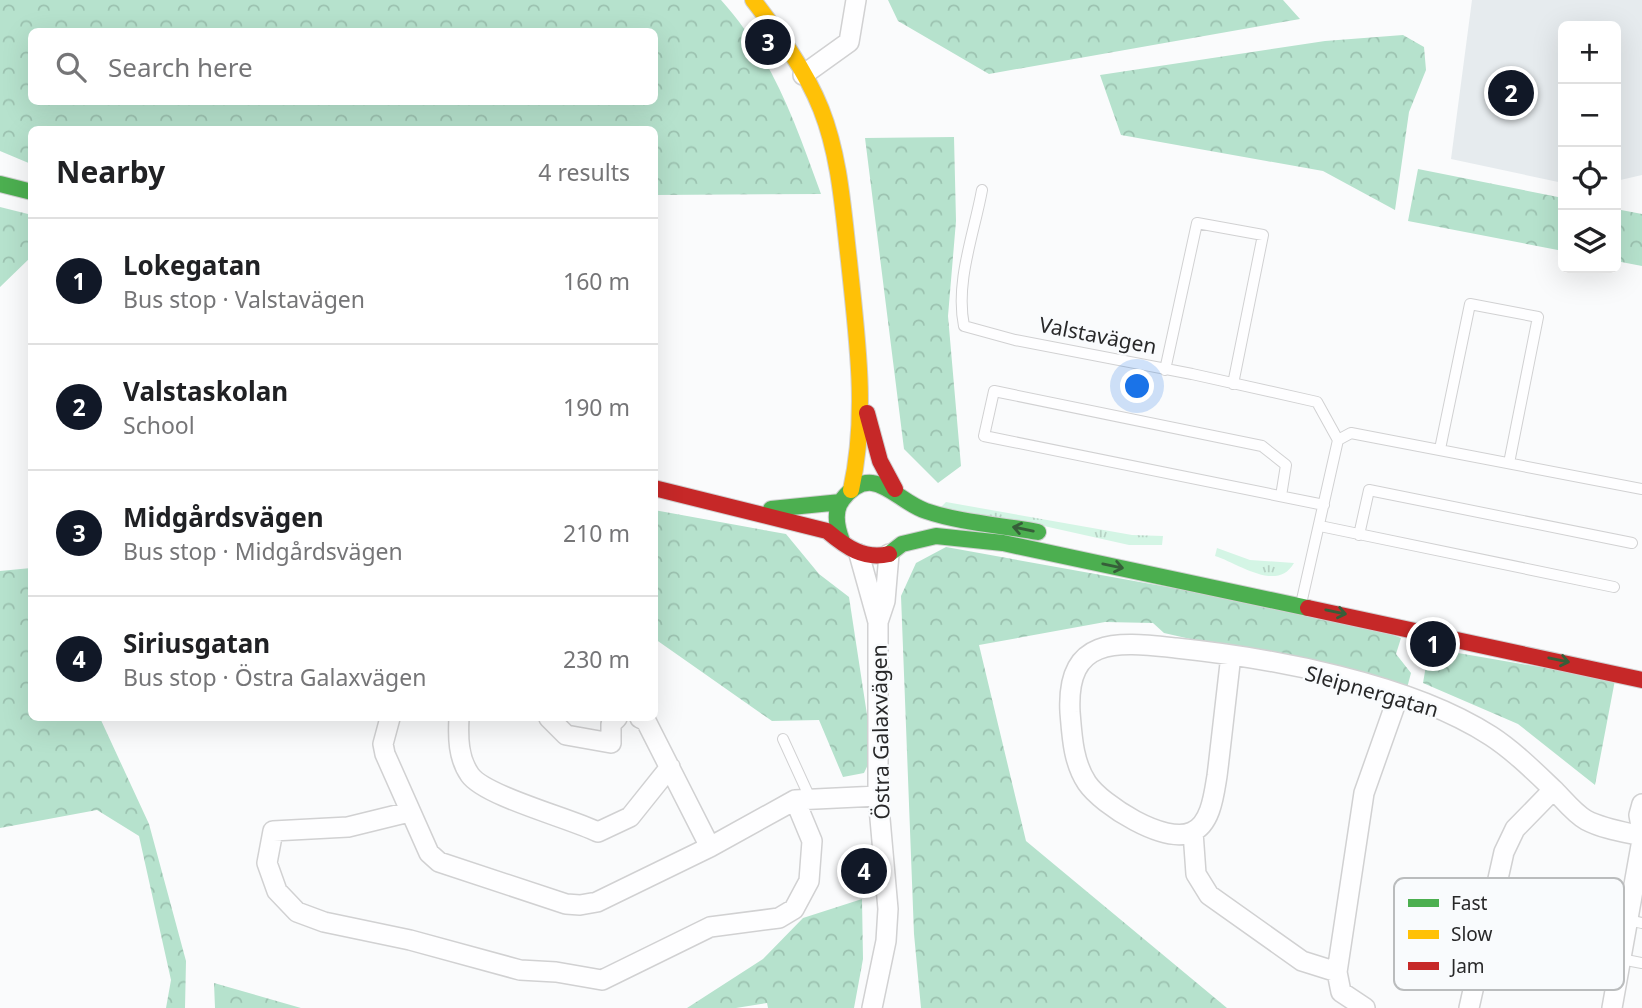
<!DOCTYPE html>
<html lang="en">
<head>
<meta charset="utf-8">
<style>
	body { margin:0; font-family:"Noto Sans",sans-serif; background:#f6f6f6; color:#202124 }
	.controls { position:absolute; right:21px; top:21px; display:grid; overflow:hidden; border-radius:10px; box-shadow:0 7px 28px #0002 }
	.controls button { width:63px; height:63px; display:grid; place-items:center; padding:0; border:0; border-bottom:2px solid #e0e0e0; background:#fff; color:#202124; font:35px sans-serif }
	.you { position:absolute; left:1138px; top:387px; width:24px; height:24px; margin:-18px; border:5px solid #fff; border-radius:50%; background:#1a73e8; box-shadow:0 0 0 10px #1a73e833 }
	.badge { display:grid; place-items:center; width:46px; height:46px; border-radius:50%; background:#111827; color:#fff; font-size:23px; font-weight:700 }
	.pin { position:absolute; translate:-50% -50%; border:4px solid #fff; box-shadow:0 2px 7px #0006 }
	.list { margin:0; padding:0; list-style:none }
	h2 { display:flex; justify-content:space-between; align-items:center; height:91px; margin:0; padding:0 28px; font-size:30px }
	h2 small { font-size:23px; font-weight:400; color:#757577 }
	.list li { display:grid; grid-template-columns:46px 1fr auto; gap:21px; align-items:center; box-sizing:border-box; height:126px; padding:0 28px; border-top:2px solid #e0e0e0 }
	.list b { display:block; font-size:26px; white-space:nowrap }
	.list p { margin:0; font-size:23px; white-space:nowrap; color:#757577 }
	.list em { font-size:23px; font-style:normal; color:#757577 }
	.icon { flex:none; width:38px; height:38px; fill:none; stroke:currentColor; stroke-width:2; stroke-linecap:round; stroke-linejoin:round }
	.map { position:relative; flex:none; width:1642px; height:1008px; overflow:hidden }
	.search { position:absolute; background:#fff; box-shadow:0 7px 28px #0002; left:28px; top:28px; width:630px; height:77px; display:flex; align-items:center; gap:18px; box-sizing:border-box; padding:0 24px; border-radius:10px; color:#757577; font-size:26px }
	.panel { position:absolute; background:#fff; box-shadow:0 7px 28px #0002; left:28px; top:126px; width:630px; height:595px; border-radius:10px }
	.map>svg:first-child { display:block }
	.built { fill:#e6ebee }
	.grass { fill:url(#grass-tufts) }
	.forest { fill:url(#forest-crowns); fill-rule:evenodd }
	.lines { fill:none; stroke-linecap:round; stroke-linejoin:round }
	.lane-casing { stroke:#d1d1d2; stroke-width:12 }
	.street-casing { stroke:#d1d1d2; stroke-width:22 }
	.fast-casing { stroke:#d1d1d2; stroke-width:18 }
	.slow-casing { stroke:#d1d1d2; stroke-width:18 }
	.jam-casing { stroke:#d1d1d2; stroke-width:18 }
	.lane { stroke:#fefeff; stroke-width:10 }
	.street { stroke:#fefeff; stroke-width:19 }
	.fast { stroke:#4caf50; stroke-width:16 }
	.slow { stroke:#ffc107; stroke-width:16 }
	.jam { stroke:#c62828; stroke-width:16 }
	.oneway { stroke:#365e39 }
	.labels { text-anchor:middle; dominant-baseline:central; stroke-width:5; stroke-linejoin:round; paint-order:stroke }
	.street-label { font-size:21px; fill:#282829; stroke:#f9fbfd }
	.key { fill:#f9fbfd; stroke:#babcbd; stroke-width:2 }
	.key-label { font-size:19px; fill:#282829 }
</style>
</head>
<body>
<div class="map">
<svg width="1642" height="1008" viewBox="0 0 1642 1008">
	<defs>
		<pattern id="grass-tufts" width="24" height="20" patternUnits="userSpaceOnUse" patternTransform="scale(1.75)"><rect width="24" height="20" fill="#d4f5e5"/><path d="M3 7l-1-3M5 7V3M7 7l1-3M15 17l-1-3M17 17v-4M19 17l1-3" fill="none" stroke="#b6d2c4"/></pattern>
		<pattern id="forest-crowns" width="20" height="18" patternUnits="userSpaceOnUse" patternTransform="scale(1.75)"><rect width="20" height="18" fill="#b6e2cd"/><path d="M2 6a3 3 0 1 1 6 0M12 15a3 3 0 1 1 6 0" fill="none" stroke="#9cc2b0"/></pattern>
	</defs>
	<rect width="100%" height="100%" fill="#fafbfc"/>
	<path class="built" d="M 1472,0 L 1642,0 L 1642,175 L 1616,181 L 1616,26 L 1563,26 L 1563,183 L 1451,159 Z"/>
	<path class="grass" d="M 946,502 L 1132,535 L 1163,536 L 1162,545 L 1129,545 L 1026,522 L 940,508 Z
		M 1217,548 L 1250,560 L 1294,563 C 1277,593 1238,563 1215,556 Z"/>
	<path class="forest" d="M 0,0 L 721,0 C 773,58 795,122 821,194 L 655,195 L 654,130 L 32,130 L 31,164 L 0,151 ZM 32,32 L 654,32 L 654,102 L 32,102 Z
		M 888,0 L 1283,0 L 1300,19 L 989,74 L 898,21 Z
		M 1403,35 L 1424,47 L 1426,70 L 1409,112 L 1395,210 L 1323,171 L 1121,135 L 1100,75 L 1325,41 Z
		M 954,137 L 956,221 L 948,316 L 961,466 L 938,483 L 904,449 L 865,138 Z
		M 1418,169 L 1563,198 L 1563,251 L 1408,221 Z
		M 0,207 L 32,215 L 31,257 L 0,287 Z
		M 1616,209 L 1642,214 L 1642,266 L 1616,261 Z
		M 654,510 L 786,534 L 819,574 L 849,597 L 873,754 L 864,773 L 843,777 L 819,720 L 772,721 L 655,639 Z
		M 946,547 L 1356,621 L 1401,638 L 1396,654 L 1411,673 L 1407,688 L 1164,633 L 1153,623 L 1105,622 L 979,645 L 1026,841 L 1227,1008 L 921,1008 L 914,934 L 901,596 L 916,563 Z
		M 31,568 L 32,718 L 100,718 L 149,824 L 186,961 L 185,1008 L 166,1008 L 171,980 L 139,836 L 97,810 L 0,828 L 0,571 Z
		M 1429,648 L 1615,680 L 1595,785 L 1518,724 L 1423,683 Z
		M 862,899 L 863,959 L 854,1008 L 768,1008 L 767,1003 L 736,1008 L 687,1008 L 763,959 L 803,918 Z
		M 214,983 L 301,1008 L 215,1008 Z"/>
	<g class="lines">
		<defs>
			<path id="lane" d="M 982,190 C 974,234 955,282 964,326 L 1015,340 L 1192,374 L 1317,402 L 1338,440 L 1301,604
				M 1165,370 L 1197,223 L 1263,235 L 1233,384
				M 1338,440 L 1351,433 L 1642,489
				M 1440,449 L 1470,304 L 1538,317 L 1509,463
				M 1281,496 L 1286,465 L 1262,446 L 994,391 L 984,436 L 1324,505
				M 1320,526 L 1614,587
				M 1359,535 L 1369,490 L 1632,543
				M 783,739 L 810,798
				M 1628,920 L 1642,923
				M 1621,959 L 1642,963"/>
			<path id="street" d="M 803,75 L 849,42 L 856,0
				M 859,554 L 878,622
				M 1231,655 C 1226,696 1222,736 1217,776 C 1214,794 1211,824 1192,832 C 1165,845 1102,805 1087,783 C 1073,762 1072,736 1070,712 C 1066,635 1118,642 1176,648 C 1272,658 1409,683 1491,736 C 1514,751 1535,772 1555,791 C 1564,800 1574,813 1586,820 C 1603,829 1624,832 1642,836
				M 390,718 L 383,744 L 385,754 L 429,853 L 439,862 L 566,904 L 580,905 L 597,902 L 710,847 L 795,800 L 878,796
				M 459,718 C 458,737 458,758 470,775 C 485,796 569,818 598,832 L 630,817 L 670,767
				M 549,718 L 566,735 L 611,743 L 611,724 L 617,718
				M 640,718 L 646,721 L 710,847
				M 1642,804 L 1639,815 L 1642,832
				M 409,812 L 348,827 L 273,831 L 267,863 L 277,891 L 297,912 L 324,922 L 410,940 L 520,970 L 556,972 L 602,980 L 710,927 L 779,918 L 794,909 L 809,881 L 812,841 L 795,800
				M 1193,832 L 1196,874 L 1209,895 L 1302,961 L 1337,972
				M 872,1008 L 886,941 L 888,909 L 878,796 L 878,622 L 885,601 L 889,554
				M 1365,1008 L 1341,992 L 1337,972 L 1364,793 L 1399,694
				M 1469,1008 L 1504,852 L 1515,829 L 1553,790
				M 1612,1008 L 1642,840"/>
			<path id="fast" d="M 0,184 L 32,192
				M 771,509 L 841,502
				M 842,541 C 837,528 833,512 842,500 C 873,460 895,501 926,511 C 961,523 1001,525 1038,532
				M 889,554 L 902,544 L 936,536 L 1003,543 L 1308,608"/>
			<path id="slow" d="M 753,0 C 779,34 805,69 821,109 C 840,157 843,210 849,261 C 857,338 868,414 851,490"/>
			<path id="jam" d="M 867,413 L 880,461 L 895,489
				M 654,488 L 827,531 C 846,547 864,560 889,554
				M 1308,608 L 1642,680"/>
		</defs>
		<use href="#lane" class="lane-casing"/>
		<use href="#street" class="street-casing"/>
		<use href="#fast" class="fast-casing"/>
		<use href="#slow" class="slow-casing"/>
		<use href="#jam" class="jam-casing"/>
		<use href="#lane" class="lane"/>
		<use href="#street" class="street"/>
		<use href="#fast" class="fast"/>
		<use href="#slow" class="slow"/>
		<use href="#jam" class="jam"/>
	</g>
	<defs><path id="oneway-shaft" d="M-6 0H5M1.5-3L5.5 0L1.5 3" fill="none" stroke-width="1.6" stroke-linecap="round" stroke-linejoin="round" transform="scale(1.75)"/></defs>
	<g class="oneway">
		<use href="#oneway-shaft" transform="translate(1023 529) rotate(-168)"/>
		<use href="#oneway-shaft" transform="translate(1113 566) rotate(12)"/>
		<use href="#oneway-shaft" transform="translate(1336 612) rotate(12)"/>
		<use href="#oneway-shaft" transform="translate(1559 660) rotate(12)"/>
	</g>
	<g class="labels">
		<g class="street-label">
			<text transform="translate(1098 335) rotate(11)">Valstavägen</text>
			<text transform="translate(1372 691) rotate(16)">Sleipnergatan</text>
			<text transform="translate(880 732) rotate(-91)">Östra Galaxvägen</text>
		</g>
	</g>
	<rect x="1394" y="878" width="230" height="112" rx="10" class="key"/>
	<rect x="1408" y="899" width="31" height="8" fill="#4caf50"/>
	<rect x="1408" y="930" width="31" height="9" fill="#ffc107"/>
	<rect x="1408" y="962" width="31" height="8" fill="#c62828"/>
	<g class="key-label">
		<text x="1451" y="910">Fast</text>
		<text x="1451" y="941">Slow</text>
		<text x="1451" y="973">Jam</text>
	</g>
</svg>
<div class="controls">
<button>+</button>
<button>−</button>
<button><svg class="icon" aria-label="locate" viewBox="0 0 24 24"><circle cx="12" cy="12" r="6"/><path d="M12 2v4M12 18v4M2 12h4M18 12h4"/></svg></button>
<button><svg class="icon" aria-label="layers" viewBox="0 0 24 24"><path d="M12 4l9 5-9 5-9-5zM3 14l9 5 9-5"/></svg></button>
</div>
<div class="you"></div>
<div class="pin badge" style="left:1433px;top:644px">1</div>
<div class="pin badge" style="left:1511px;top:93px">2</div>
<div class="pin badge" style="left:768px;top:42px">3</div>
<div class="pin badge" style="left:864px;top:871px">4</div>
<div class="search"><svg class="icon" aria-label="search" viewBox="0 0 24 24"><circle cx="10" cy="10" r="6"/><path d="M15 15l6 6"/></svg>Search here</div>
<section class="panel">
<h2>Nearby<small>4 results</small></h2>
<ul class="list">
<li><span class="badge">1</span><div><b>Lokegatan</b><p>Bus stop · Valstavägen</p></div><em>160 m</em></li>
<li><span class="badge">2</span><div><b>Valstaskolan</b><p>School</p></div><em>190 m</em></li>
<li><span class="badge">3</span><div><b>Midgårdsvägen</b><p>Bus stop · Midgårdsvägen</p></div><em>210 m</em></li>
<li><span class="badge">4</span><div><b>Siriusgatan</b><p>Bus stop · Östra Galaxvägen</p></div><em>230 m</em></li>
</ul>
</section>
</div>
</body>
</html>
